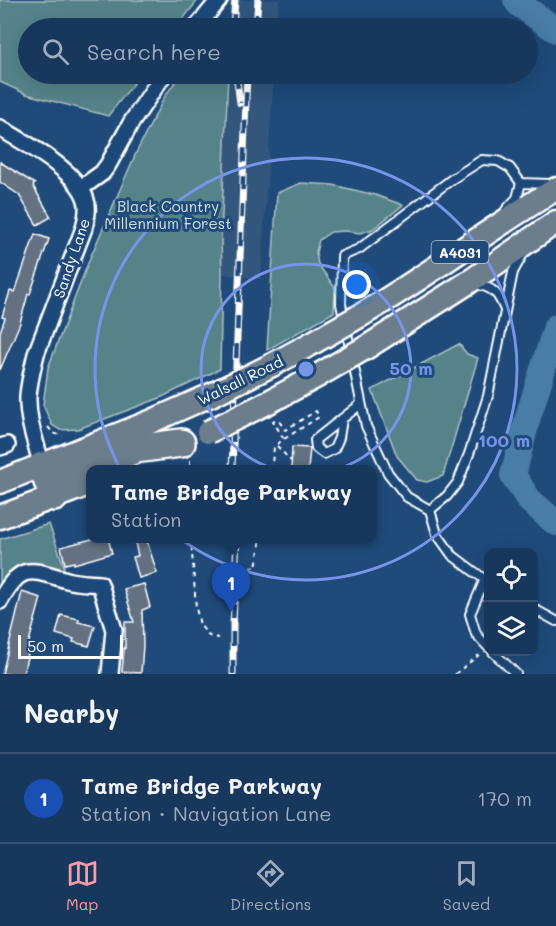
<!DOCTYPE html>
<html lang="en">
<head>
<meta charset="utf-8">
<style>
	body { margin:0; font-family:Mali,sans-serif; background:#244365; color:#f1f3f6 }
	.controls { position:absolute; right:18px; bottom:18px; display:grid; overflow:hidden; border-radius:12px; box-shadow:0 6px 24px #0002 }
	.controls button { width:54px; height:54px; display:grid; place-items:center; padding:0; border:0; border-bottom:2px solid #365272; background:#17385c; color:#f1f3f6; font:30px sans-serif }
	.scale { position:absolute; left:18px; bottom:15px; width:105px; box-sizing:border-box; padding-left:6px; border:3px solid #fff; border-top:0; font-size:16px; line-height:21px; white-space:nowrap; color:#fff; -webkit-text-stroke:4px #1f4a7a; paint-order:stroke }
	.you { position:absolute; left:357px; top:285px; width:21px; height:21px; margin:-15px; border:4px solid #fff; border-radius:50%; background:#1a73e8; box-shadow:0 0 0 9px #1a73e833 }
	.badge { display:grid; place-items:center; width:39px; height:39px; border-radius:50%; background:#ff9aa2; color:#fff; font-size:20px; font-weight:700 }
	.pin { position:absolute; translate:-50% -50px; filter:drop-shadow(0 2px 3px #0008) }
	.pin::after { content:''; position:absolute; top:32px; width:21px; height:18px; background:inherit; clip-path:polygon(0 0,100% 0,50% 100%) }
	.popup { position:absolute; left:86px; top:465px; width:291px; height:78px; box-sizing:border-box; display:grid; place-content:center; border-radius:12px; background:#17385c; filter:drop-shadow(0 2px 4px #0005); font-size:20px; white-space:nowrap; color:#9eacbb }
	.popup b { font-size:22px; color:#f1f3f6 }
	.popup::after { content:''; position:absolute; left:50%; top:100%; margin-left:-12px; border:12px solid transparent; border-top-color:#17385c }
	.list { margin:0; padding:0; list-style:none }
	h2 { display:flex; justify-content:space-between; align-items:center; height:78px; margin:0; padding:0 24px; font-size:26px }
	h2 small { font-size:20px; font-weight:400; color:#9eacbb }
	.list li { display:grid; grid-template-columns:39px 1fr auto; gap:18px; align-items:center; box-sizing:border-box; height:90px; padding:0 24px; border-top:2px solid #365272 }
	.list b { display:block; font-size:22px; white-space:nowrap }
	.list p { margin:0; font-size:20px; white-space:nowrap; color:#9eacbb }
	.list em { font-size:20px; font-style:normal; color:#9eacbb }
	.icon { flex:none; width:33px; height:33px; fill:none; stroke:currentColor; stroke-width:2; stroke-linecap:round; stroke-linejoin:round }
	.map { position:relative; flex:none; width:556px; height:674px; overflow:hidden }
	.search { position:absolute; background:#17385c; box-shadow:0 6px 24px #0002; left:18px; right:18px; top:18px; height:66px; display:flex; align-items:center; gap:15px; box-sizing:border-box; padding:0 21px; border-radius:33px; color:#9eacbb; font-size:22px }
	.sheet { height:168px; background:#17385c }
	nav { display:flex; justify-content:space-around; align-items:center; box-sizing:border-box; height:84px; border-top:2px solid #365272; background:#17385c; font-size:16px; color:#9eacbb }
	nav a { display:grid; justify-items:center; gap:3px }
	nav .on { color:#ff9aa2 }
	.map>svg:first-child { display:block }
	.built { fill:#33567c }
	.green { fill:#57838a; stroke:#abc1c4; stroke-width:1.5 }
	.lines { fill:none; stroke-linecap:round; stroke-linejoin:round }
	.river { stroke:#497ba6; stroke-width:26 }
	.building { fill:#637182; stroke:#fff; stroke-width:1.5 }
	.lane-casing { stroke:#fff; stroke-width:12 }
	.street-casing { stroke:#fff; stroke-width:20 }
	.primary-casing { stroke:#fff; stroke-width:27 }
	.highway-casing { stroke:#fff; stroke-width:32 }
	.path { stroke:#fff; stroke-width:2; stroke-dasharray:4.5 4.5; stroke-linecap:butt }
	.lane { stroke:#1f4a7a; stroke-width:8 }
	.street { stroke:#1f4a7a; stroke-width:15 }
	.primary { stroke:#6c7d8c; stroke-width:22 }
	.highway { stroke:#6c7d8c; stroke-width:27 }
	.rail-casing { stroke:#fff; stroke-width:7 }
	.rail { stroke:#1f4a7a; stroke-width:4.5; stroke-dasharray:14; stroke-linecap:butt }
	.primary-bridge-casing { stroke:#fff; stroke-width:27; stroke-linecap:butt }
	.primary-bridge { stroke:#6c7d8c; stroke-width:22 }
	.ring { fill:none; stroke:#7795e8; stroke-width:3 }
	.labels { text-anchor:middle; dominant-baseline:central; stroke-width:6; stroke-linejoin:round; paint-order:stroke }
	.shield { fill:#1f4a7a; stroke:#bcc9d7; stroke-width:1.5 }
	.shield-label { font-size:14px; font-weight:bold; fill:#fff }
	.park-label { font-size:15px; fill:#d5e0e2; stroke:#1f4a7a }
	.street-label { font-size:15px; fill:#fff; stroke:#1f4a7a }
	.centre { fill:#7795e8; stroke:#1f4a7a; stroke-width:3 }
	.ring-label { font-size:18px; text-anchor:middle; font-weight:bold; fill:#7795e8; stroke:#1f4a7a; stroke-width:6; stroke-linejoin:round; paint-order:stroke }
</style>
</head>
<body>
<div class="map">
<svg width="556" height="674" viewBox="0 0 556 674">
	<rect width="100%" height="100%" fill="#1f4a7a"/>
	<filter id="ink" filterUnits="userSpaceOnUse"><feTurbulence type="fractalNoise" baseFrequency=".0167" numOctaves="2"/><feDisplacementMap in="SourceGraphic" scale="12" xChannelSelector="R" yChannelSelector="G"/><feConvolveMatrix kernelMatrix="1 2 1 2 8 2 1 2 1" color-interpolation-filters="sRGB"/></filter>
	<g filter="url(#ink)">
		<path class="built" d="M 229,0 L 279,0 L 277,28 L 229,28 Z
			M 228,74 L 274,74 L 261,279 L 222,274 L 221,243 Z"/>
		<path class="green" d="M 0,0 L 198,0 L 176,28 L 28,28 L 28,74 L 141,74 L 108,116 L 26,94 L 0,82 Z
			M 181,74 L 228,74 L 221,239 L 222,274 L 220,369 L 160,398 L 78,429 L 60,430 L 52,425 L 43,405 L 48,368 L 90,258 L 136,153 L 165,96 Z
			M 301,183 L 333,185 L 375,195 L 403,205 L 373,229 L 360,233 L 345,231 L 331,232 L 319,240 L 316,252 L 318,264 L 335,288 L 334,312 L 267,350 L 277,193 Z
			M 459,344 L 467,354 L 478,358 L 443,476 L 427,482 L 417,480 L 397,456 L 372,390 Z
			M 49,524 L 64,566 L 64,570 L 57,568 L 28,566 L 0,587 L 0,539 Z"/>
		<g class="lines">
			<path class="river" d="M 516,0 L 519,4 L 556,30
				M 556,327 L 528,417 L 513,475 L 529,500 L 556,523"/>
		</g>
		<path class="building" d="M 0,162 L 35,184 L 33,186 L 51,217 L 37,225 L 19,195 L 0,182 Z
			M 35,234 L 49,239 L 30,294 L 28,294 L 20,323 L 0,370 L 0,332 L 5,318 L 2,317 L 10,291 L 15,292 Z
			M 292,447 L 310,448 L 308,470 L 291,470 Z
			M 96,538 L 108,538 L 112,553 L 74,564 L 74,562 L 65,564 L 61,547 Z
			M 134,538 L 146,538 L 157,573 L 139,578 L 133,557 L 138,556 Z
			M 144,584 L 150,607 L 142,610 L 143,646 L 141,673 L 122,672 L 124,648 L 125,648 L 125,622 L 134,622 L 124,589 Z
			M 22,592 L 41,598 L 27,649 L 29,649 L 23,674 L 2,674 Z
			M 61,615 L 79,619 L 78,622 L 95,626 L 89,646 L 73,642 L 74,639 L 56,634 Z"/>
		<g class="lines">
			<defs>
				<path id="lane" d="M 506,210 L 517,198 L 521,183
					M 476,284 C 494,288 498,293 505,310
					M 342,419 L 339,438 L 334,449 L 324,454 L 316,448 L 315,440 L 361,404
					M 430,510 L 447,496 L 458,482 L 469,454 L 488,396 L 513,272 L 524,252
					M 485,579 L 470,614 L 476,634 L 488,647
					M 488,582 L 452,555 L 437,534 L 430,510 L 407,497 L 388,473 L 366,426 L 341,304 L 342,256 L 359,249 L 452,179 L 482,160 L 498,161 L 510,168 L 521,183 L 550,184
					M 534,609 L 556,621
					M 493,652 L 516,674"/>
				<path id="street" d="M 196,28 L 219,0
					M 0,128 C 25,143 78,171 86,200 C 89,209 86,219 84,228 L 36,354 C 33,367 29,382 28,396 C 27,420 36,443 42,466
					M 81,188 L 102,173 L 108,165 L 131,123 L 164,74
					M 0,447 L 7,445
					M 0,601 C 21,563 29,569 67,580 C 77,583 89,583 100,584 L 114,630 L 110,674"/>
				<path id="primary" d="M 363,314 C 429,275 490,228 556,189
					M 367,347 L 469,282 L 556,222
					M 272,365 L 314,342
					M 267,403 L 317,376
					M 0,482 L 150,422 L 211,395
					M 0,517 L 73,490 L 90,483"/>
				<path id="highway" d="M 42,466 L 65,475 L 78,474 L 90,470
					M 42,466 L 54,497
					M 90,470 L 135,449 L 181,443"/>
			</defs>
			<use href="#lane" class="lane-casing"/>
			<use href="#street" class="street-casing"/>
			<use href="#primary" class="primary-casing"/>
			<use href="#highway" class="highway-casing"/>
			<path class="path" d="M 275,420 L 273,421 L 284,439
				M 48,427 L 53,433 L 63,436
				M 277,446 L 291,461
				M 190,460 L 190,470
				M 271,470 L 274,448 L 281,441 L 319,417 L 316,411 L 285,430 L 277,418
				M 191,538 L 196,608 L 200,625 L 209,636 L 218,638
				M 241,566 L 256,567 L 261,538
				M 455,674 L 479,655"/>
			<use href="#lane" class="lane"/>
			<use href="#street" class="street"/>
			<use href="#primary" class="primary"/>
			<use href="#highway" class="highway"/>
			<defs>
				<path id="rail" d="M 233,28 L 235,0
					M 256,28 L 258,0
					M 236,74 L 240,103
					M 232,470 L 247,74
					M 233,674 L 233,625 L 237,538"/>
			</defs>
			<use href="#rail" class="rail-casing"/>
			<use href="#rail" class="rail"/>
			<defs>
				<path id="primary-bridge" d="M 314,342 L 363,314
					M 317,376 L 367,347
					M 211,395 L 272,365
					M 208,432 L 267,403"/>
			</defs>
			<use href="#primary-bridge" class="primary-bridge-casing"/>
			<use href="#primary-bridge" class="primary-bridge"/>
		</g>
	</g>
	<g class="ring">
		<circle cx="306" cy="369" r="105"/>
		<circle cx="306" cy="369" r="211"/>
	</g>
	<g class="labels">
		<rect class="shield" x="431.5" y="241" width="57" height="22" rx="4.5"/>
		<g class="shield-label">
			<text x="460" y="252">A4031</text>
		</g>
		<g class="park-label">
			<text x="168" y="206">Black Country<tspan x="168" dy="17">Millennium Forest</tspan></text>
		</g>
		<g class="street-label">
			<text transform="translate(71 258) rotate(-71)">Sandy Lane</text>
			<text transform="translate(240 380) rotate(-26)">Walsall Road</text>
		</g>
	</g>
	<circle cx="306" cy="369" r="9" class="centre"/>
	<g class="ring-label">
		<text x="411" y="375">50 m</text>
		<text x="504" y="447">100 m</text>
	</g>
</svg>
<div class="controls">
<button><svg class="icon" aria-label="locate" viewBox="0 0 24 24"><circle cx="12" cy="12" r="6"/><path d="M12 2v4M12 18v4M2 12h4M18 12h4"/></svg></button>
<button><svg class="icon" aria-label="layers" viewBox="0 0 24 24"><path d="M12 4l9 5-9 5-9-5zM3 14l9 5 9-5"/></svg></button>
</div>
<div class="scale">50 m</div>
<div class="you"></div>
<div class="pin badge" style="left:231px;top:612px;background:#1a4fb4">1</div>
<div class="popup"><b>Tame Bridge Parkway</b>Station</div>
<div class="search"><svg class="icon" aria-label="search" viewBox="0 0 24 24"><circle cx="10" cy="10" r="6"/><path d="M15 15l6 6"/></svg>Search here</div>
</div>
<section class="sheet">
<h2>Nearby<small></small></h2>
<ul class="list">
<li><span class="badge" style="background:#1a4fb4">1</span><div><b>Tame Bridge Parkway</b><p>Station · Navigation Lane</p></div><em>170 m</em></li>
</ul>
</section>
<nav>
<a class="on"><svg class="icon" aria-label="map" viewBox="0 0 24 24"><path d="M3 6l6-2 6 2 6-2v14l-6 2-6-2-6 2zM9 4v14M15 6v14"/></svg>Map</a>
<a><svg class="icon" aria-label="directions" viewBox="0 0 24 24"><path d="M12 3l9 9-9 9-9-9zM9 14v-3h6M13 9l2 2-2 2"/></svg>Directions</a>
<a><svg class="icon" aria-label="saved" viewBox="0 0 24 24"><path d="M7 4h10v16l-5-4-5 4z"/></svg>Saved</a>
</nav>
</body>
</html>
